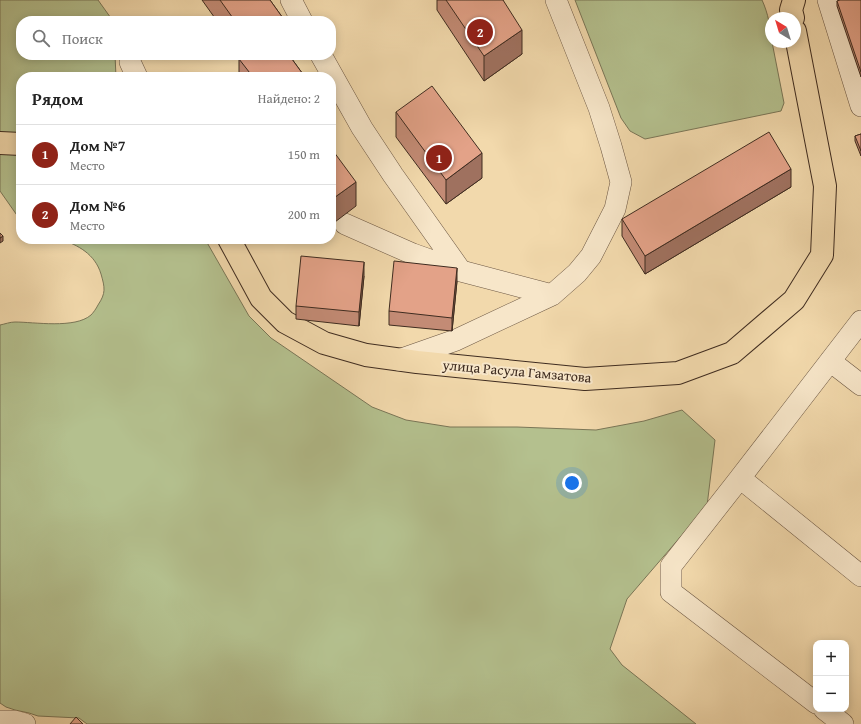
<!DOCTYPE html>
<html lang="ru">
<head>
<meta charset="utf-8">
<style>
	body { margin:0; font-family:"Gentium Book Plus",serif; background:#f2f2f2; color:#222 }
	.controls { position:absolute; right:12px; bottom:12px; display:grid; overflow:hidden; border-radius:8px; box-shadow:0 2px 10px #0003 }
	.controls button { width:36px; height:36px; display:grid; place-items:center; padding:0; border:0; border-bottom:1px solid #e0e0e0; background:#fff; color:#222; font:20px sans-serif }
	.compass { position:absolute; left:765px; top:12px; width:36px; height:36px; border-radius:50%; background:#fff; box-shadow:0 2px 10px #0003; rotate:322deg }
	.you { position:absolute; left:572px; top:483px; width:14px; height:14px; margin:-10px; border:3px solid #fff; border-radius:50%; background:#1a73e8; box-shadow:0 0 0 6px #1a73e833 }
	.badge { display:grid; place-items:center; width:26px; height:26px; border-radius:50%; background:#8f2418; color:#fff; font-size:13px; font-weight:700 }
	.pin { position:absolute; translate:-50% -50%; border:2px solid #fff; box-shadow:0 1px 4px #0006 }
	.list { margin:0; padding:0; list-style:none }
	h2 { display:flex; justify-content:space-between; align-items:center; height:52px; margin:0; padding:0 16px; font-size:17px }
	h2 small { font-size:13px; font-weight:400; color:#767676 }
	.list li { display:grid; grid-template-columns:26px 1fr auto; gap:12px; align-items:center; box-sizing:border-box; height:60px; padding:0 16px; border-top:1px solid #e0e0e0 }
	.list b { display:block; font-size:15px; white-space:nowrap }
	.list p { margin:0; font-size:13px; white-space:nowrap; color:#767676 }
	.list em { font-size:13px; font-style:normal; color:#767676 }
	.icon { flex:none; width:22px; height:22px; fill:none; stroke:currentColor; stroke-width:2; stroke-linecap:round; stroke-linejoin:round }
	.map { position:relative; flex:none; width:861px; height:724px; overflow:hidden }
	.search { position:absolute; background:#fff; box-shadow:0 2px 10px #0003; left:16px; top:16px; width:320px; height:44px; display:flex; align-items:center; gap:10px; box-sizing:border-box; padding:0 14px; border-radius:16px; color:#767676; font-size:15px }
	.panel { position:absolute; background:#fff; box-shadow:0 2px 10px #0003; left:16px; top:72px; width:320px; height:172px; border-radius:16px }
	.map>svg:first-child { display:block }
	.green { fill:#b4c08e; stroke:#7a7657 }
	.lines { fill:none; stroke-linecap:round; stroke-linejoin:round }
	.minor-casing { stroke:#6c5743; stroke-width:22 }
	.major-casing { stroke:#3f2c20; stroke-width:24 }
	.minor { stroke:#f7e6c9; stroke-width:21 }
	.major { stroke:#f2d9ac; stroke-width:22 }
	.wall { fill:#c38b75; stroke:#3f2c20 }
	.shaded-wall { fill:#9f715f; stroke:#3f2c20 }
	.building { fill:#e3a288; stroke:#3f2c20 }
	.labels { text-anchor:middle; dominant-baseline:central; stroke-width:4; stroke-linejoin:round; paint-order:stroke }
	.street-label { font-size:14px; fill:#3f2c20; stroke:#f7e6c9 }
</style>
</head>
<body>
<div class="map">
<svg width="861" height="724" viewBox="0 0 861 724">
	<rect width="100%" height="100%" fill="#f2d9ac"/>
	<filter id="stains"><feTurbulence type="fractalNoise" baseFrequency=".005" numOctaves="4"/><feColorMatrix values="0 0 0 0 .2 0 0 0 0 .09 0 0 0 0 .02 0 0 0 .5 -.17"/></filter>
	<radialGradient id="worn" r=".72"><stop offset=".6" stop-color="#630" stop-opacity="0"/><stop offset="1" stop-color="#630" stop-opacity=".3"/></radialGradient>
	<path class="green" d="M 0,0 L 98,0 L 113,21 L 21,21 L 21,55 L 115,55 L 116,77 L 21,77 L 21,221 L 0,191 Z
		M 575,0 L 762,0 C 768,13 771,28 771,42 L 772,42 L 784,103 L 781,111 L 645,139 L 630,131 L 621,118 Z
		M 60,239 L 205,239 L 249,316 L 271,338 L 372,407 L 406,420 L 450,427 L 517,427 L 596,430 L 644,421 L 682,410 L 715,440 L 707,506 L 627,599 L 610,649 L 622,665 L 696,724 L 87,724 L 79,718 L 38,716 L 29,713 L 15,710 L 6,707 L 0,703 L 0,325 C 5,324 10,322 15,322 C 34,322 75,329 91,315 C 93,313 96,309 98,305 C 106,293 105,288 101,274 C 95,254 78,245 60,239 Z"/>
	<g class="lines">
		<defs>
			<path id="minor" d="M 291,0 L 302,21
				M 828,0 L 861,106
				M 321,55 L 362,128 L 393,175 L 461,271
				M 130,62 L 137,77
				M 345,224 L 413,254 L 461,271 L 552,295
				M 861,321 L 740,478 L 861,576
				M 399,360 L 456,340 L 552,295 L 577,273 L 591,256 L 615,209 L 621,182 L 611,146 L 599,108 L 556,0
				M 830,361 L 861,385
				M 740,478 L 671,566 L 671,592 L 816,703
				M 824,709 L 843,724
				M 0,721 L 14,721 L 25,724"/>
			<path id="major" d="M 793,18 L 791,10 L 794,0
				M 0,143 L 21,144
				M 229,239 L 261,298 L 285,322 L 324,343 L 366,355 L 417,362 L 585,379 L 678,373 L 732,353 L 794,300 L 822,255 L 825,186 L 795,31"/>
		</defs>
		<use href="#minor" class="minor-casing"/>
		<use href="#major" class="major-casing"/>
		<use href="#minor" class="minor"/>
		<use href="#major" class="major"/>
	</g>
	<path class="wall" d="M 202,0 L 270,0 L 285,21 L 217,21 Z
		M 437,0 L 503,0 L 522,54 L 484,81 L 437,10 Z
		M 861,0 L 861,77 L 837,6 L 837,1 Z
		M 242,55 L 289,55 L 305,77 L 239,77 L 239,59 L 243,56 Z
		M 396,112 L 482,178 L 446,204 L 396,137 Z
		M 861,134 L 861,156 L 855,141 L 855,136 Z
		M 791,187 L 645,274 L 622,236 L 622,219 Z
		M 364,276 L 359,326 L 296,319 L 296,306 Z
		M 457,281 L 452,331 L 389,325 L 389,311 Z"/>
	<path class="shaded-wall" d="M 522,30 L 522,54 L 484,81 L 484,56 Z
		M 482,153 L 482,178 L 446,204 L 446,180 Z
		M 791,169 L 791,187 L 645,274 L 645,256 Z
		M 356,182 L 356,206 L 331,225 L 331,200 Z
		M 3,236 L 3,241 L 0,243 L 0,238 Z
		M 364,262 L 364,276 L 359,326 L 359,312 Z
		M 457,268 L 457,281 L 452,331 L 452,318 Z"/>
	<path class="building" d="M 220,0 L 270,0 L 285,21 L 235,21 Z
		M 446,0 L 503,0 L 522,30 L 484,56 Z
		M 840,0 L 861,0 L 861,72 L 837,1 Z
		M 244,55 L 289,55 L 305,77 L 253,77 L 239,59 Z
		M 432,86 L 482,153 L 446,180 L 396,112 Z
		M 769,132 L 791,169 L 645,256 L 622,219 Z
		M 861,134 L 861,151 L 855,136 Z
		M 331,148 L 356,182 L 331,200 Z
		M 0,233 L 3,236 L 0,238 Z
		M 301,256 L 364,262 L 359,312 L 296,306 Z
		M 394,261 L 457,268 L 452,318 L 389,311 Z
		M 76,717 L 83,724 L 70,724 Z"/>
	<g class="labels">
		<g class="street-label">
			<text transform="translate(517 371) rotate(5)">улица Расула Гамзатова</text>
		</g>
	</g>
	<rect width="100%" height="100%" filter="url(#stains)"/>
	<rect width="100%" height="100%" fill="url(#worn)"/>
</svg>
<div class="controls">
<button>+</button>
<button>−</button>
</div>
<svg class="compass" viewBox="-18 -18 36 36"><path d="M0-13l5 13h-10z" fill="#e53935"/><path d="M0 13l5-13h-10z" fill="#767676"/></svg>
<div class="you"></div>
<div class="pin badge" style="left:439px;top:158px">1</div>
<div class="pin badge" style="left:480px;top:32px">2</div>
<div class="search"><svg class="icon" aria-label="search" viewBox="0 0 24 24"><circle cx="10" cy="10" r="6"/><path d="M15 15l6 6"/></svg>Поиск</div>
<section class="panel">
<h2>Рядом<small>Найдено: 2</small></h2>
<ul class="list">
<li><span class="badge">1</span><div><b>Дом №7</b><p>Место</p></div><em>150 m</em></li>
<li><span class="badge">2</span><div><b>Дом №6</b><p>Место</p></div><em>200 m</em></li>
</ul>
</section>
</div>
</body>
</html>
